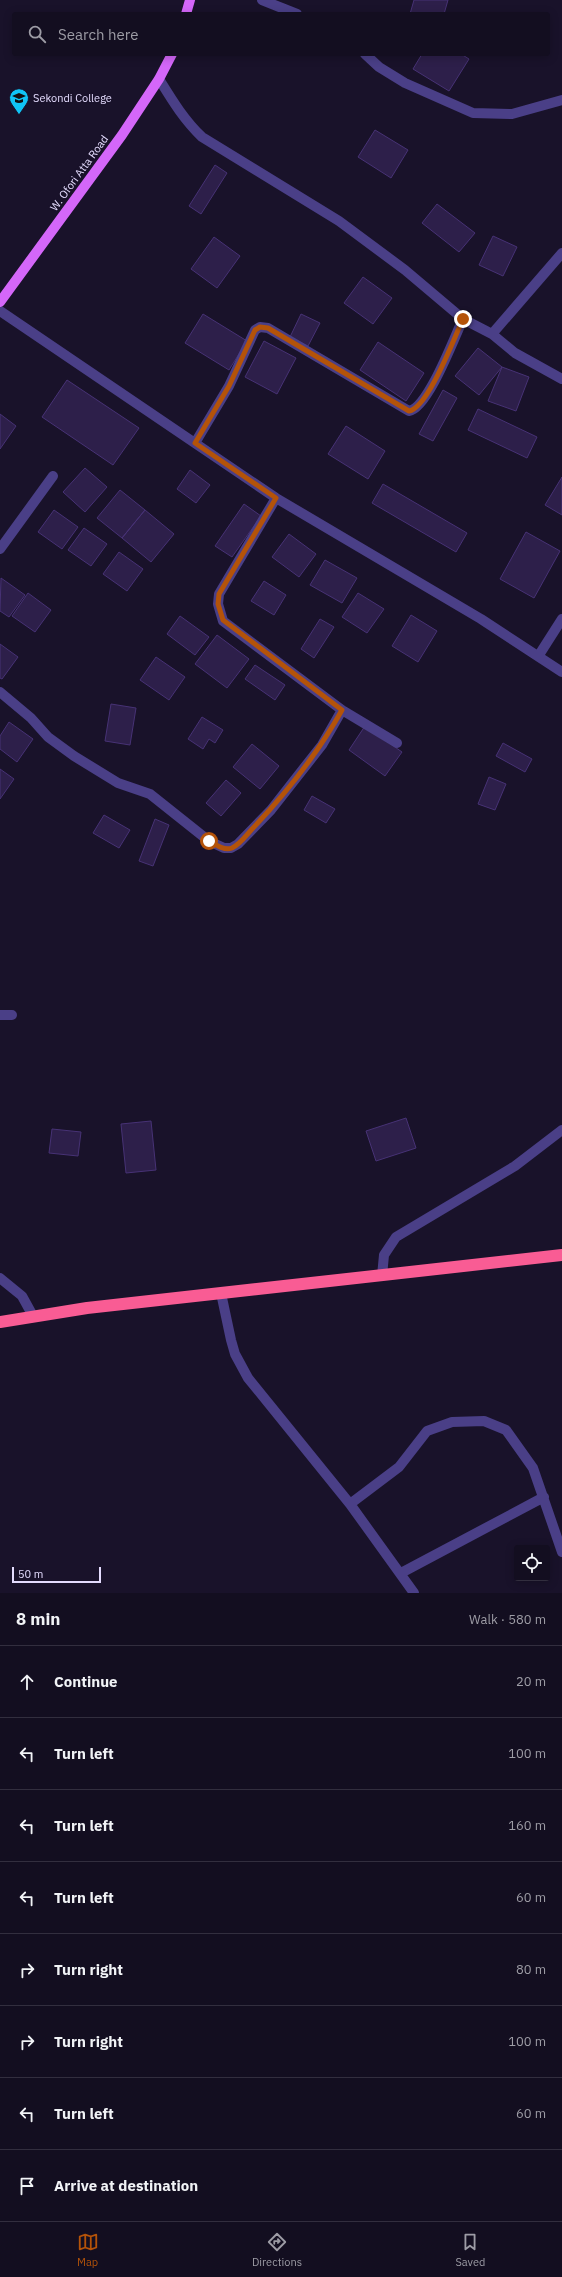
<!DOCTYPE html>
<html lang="en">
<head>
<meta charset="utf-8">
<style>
	body { margin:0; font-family:"IBM Plex Sans",sans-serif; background:#1c1729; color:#f1f3f6 }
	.controls { position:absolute; right:12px; bottom:12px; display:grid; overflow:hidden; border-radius:4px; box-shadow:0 2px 10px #0003 }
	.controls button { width:36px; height:36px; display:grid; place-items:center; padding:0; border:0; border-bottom:1px solid #322e3e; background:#130e20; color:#f1f3f6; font:20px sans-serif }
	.scale { position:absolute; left:12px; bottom:10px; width:89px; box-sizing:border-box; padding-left:4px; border:2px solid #e4dcfe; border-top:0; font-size:11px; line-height:14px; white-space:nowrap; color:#e4dcfe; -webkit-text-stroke:3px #19122a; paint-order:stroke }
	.stop { position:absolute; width:12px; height:12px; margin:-9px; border:3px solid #b45309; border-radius:50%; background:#fff }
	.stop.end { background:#b45309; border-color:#fff; box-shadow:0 1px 4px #0008 }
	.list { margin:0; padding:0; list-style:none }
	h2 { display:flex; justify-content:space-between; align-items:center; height:52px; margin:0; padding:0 16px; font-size:17px }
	h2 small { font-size:13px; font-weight:400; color:#9d9ca5 }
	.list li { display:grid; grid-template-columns:26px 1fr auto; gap:12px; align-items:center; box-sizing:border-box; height:72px; padding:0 16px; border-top:1px solid #322e3e }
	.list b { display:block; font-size:15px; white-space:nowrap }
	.list em { font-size:13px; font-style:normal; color:#9d9ca5 }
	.icon { flex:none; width:22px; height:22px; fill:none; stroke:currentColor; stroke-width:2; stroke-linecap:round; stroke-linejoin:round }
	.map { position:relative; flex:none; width:562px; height:1593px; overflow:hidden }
	.search { position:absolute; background:#130e20; box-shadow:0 2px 10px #0003; left:12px; right:12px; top:12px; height:44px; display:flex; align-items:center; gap:10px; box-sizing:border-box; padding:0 14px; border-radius:4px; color:#9d9ca5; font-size:15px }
	.sheet { height:628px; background:#130e20 }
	nav { display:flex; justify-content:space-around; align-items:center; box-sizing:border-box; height:56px; border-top:1px solid #322e3e; background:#130e20; font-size:11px; color:#9d9ca5 }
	nav a { display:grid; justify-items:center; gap:2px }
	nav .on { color:#b45309 }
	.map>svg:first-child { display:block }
	.building { fill:#2d1f4a; stroke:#473275 }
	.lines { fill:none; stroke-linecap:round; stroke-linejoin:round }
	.minor { stroke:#4a3f87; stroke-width:10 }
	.major { stroke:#d467f9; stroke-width:10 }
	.highway { stroke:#f95c94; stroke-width:12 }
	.route { stroke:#b45309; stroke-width:5 }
	.labels { text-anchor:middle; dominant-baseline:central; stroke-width:3; stroke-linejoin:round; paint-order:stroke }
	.poi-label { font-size:11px; fill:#e4dcfe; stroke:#19122a; text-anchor:start }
	.street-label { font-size:11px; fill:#e4dcfe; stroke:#19122a }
</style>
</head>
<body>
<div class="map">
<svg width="562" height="1593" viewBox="0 0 562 1593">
	<rect width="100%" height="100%" fill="#19122a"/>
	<path class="building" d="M 414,0 L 448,0 L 444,14 L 410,14 Z
		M 422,54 L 461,54 L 469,59 L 449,91 L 413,69 Z
		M 375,130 L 408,150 L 391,178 L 358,157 Z
		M 215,165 L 227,173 L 201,214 L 189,206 Z
		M 437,204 L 475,233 L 459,252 L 422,223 Z
		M 493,236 L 517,247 L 503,276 L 479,265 Z
		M 214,237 L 240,256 L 217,288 L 191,269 Z
		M 363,277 L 392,298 L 373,324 L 344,303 Z
		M 203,314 L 247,341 L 229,370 L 185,343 Z
		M 301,314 L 320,323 L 308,346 L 290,337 Z
		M 264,341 L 296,358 L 277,394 L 245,377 Z
		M 378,342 L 424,373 L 406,401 L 360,370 Z
		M 478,348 L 502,367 L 479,395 L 455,376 Z
		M 502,367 L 529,377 L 516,411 L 488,401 Z
		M 67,380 L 139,428 L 113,465 L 42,417 Z
		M 443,390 L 457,398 L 433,441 L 419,434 Z
		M 478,409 L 537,437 L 527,458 L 468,430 Z
		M 0,414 L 16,426 L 0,449 Z
		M 346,426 L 385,451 L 368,479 L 328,454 Z
		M 85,468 L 107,487 L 85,512 L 63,492 Z
		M 190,470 L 210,485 L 196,503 L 177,489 Z
		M 562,477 L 562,515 L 545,505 Z
		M 383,484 L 467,533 L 456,552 L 372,503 Z
		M 120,490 L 145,510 L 122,538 L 97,518 Z
		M 244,504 L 261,516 L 232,557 L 215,546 Z
		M 54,510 L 78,527 L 62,549 L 38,532 Z
		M 145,510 L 174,534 L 151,562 L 122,538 Z
		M 84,528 L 107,544 L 91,566 L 68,550 Z
		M 526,532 L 560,551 L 534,598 L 500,579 Z
		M 289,534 L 316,554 L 299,577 L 272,557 Z
		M 119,552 L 143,569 L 127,591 L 103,574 Z
		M 325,560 L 357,578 L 342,603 L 310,585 Z
		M 1,578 L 25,595 L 9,617 L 0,611 Z
		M 264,581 L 286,595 L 274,615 L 251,601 Z
		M 28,593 L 51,610 L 35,632 L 12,616 Z
		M 358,593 L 384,609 L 367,633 L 342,617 Z
		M 411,615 L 437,631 L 418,662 L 392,646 Z
		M 180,616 L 209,637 L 195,655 L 167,634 Z
		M 320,619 L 334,627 L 314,658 L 301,649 Z
		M 217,635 L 249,659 L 227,688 L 195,664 Z
		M 0,644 L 18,657 L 2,679 L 0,678 Z
		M 156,657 L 185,677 L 169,700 L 140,680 Z
		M 255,665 L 285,685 L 275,700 L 245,679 Z
		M 111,704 L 136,708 L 130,745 L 105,741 Z
		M 202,717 L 223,730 L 215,743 L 209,739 L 203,749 L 188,739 Z
		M 9,722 L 33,739 L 17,762 L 0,749 L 0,736 Z
		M 365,726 L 402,752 L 385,776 L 349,750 Z
		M 503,743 L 532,759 L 525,772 L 496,756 Z
		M 252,744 L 279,766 L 260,789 L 233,767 Z
		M 0,769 L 14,779 L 0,799 Z
		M 489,777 L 506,784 L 495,810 L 478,804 Z
		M 226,780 L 241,793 L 221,816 L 206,803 Z
		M 312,796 L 335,809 L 326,823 L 304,810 Z
		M 104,815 L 130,830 L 119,848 L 93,833 Z
		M 155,819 L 169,825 L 153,866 L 139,861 Z
		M 406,1118 L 416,1148 L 376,1161 L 366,1131 Z
		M 151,1121 L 156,1170 L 126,1173 L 121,1124 Z
		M 52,1129 L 81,1132 L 78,1156 L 49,1153 Z"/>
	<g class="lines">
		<path class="minor" d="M 262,0 L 297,14
			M 365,54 L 379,67 L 405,83 L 473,113 L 512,114 L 562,100
			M 159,79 C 172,100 184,120 202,137 L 339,221 L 405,270 L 463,319 L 492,334 L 515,353 L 562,379
			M 0,311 L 276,498 L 481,619 L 562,672
			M 492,334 L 562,253
			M 195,443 L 229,386 L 255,330 L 260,327 L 268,328 L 409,411 C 428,408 454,338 463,319
			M 276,498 L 219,594 L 218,604 L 223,621 L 342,710 L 397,743
			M 0,549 L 53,476
			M 539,655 L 562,619
			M 0,692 L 31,718 L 48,737 L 74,756 L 118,783 L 150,794 L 209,841 L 224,848 L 231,848 L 238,844 L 271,810 L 322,745 L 342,710
			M 0,1015 L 12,1015
			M 382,1276 L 384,1255 L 396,1237 L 515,1166 L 562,1130
			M 0,1278 L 22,1296 L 33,1316
			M 221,1293 L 231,1340 L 235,1354 L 248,1378 L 350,1504 L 414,1593
			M 350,1504 L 399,1467 L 427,1431 L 452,1422 L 484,1421 L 506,1430 L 533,1468 L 562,1552
			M 401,1573 L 544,1497"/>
		<path class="major" d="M 186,14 L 190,0
			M 0,302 L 122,135 L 159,79 L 172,54"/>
		<path class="highway" d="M 0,1322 L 87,1308 L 562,1255"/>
	</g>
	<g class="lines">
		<path class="route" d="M 209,841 C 216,845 224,851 232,848 C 241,844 247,834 254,827 C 288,791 318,753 342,710 L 223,620 L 218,604 L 219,594 L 276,498 L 195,443 L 229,386 L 255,330 L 260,327 L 268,328 L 409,411 C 428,408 454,338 463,319"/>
	</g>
	<defs>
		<symbol id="school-pin" viewBox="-11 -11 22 30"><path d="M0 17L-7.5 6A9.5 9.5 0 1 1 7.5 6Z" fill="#10c4f6" stroke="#19122a"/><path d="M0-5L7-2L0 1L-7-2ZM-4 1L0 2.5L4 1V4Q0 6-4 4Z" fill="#111"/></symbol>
	</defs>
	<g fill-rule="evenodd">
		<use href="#school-pin" x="8" y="87" width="22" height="30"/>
	</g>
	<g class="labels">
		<g class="poi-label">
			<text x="33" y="98">Sekondi College</text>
		</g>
		<g class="street-label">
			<text transform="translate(79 173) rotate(-54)">W. Ofori Atta Road</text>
		</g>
	</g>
</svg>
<div class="controls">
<button><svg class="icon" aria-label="locate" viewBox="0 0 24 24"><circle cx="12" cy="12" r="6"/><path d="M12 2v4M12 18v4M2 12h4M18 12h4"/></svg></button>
</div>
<div class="scale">50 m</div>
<div class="stop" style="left:209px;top:841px"></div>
<div class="stop end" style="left:463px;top:319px"></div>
<div class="search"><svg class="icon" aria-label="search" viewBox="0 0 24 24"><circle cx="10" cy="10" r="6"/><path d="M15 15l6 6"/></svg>Search here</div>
</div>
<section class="sheet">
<h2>8 min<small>Walk · 580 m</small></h2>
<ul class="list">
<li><svg class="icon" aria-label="ahead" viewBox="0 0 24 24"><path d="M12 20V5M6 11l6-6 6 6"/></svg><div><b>Continue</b></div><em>20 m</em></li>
<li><svg class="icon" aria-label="left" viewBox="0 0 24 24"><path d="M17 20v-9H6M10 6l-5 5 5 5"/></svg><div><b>Turn left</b></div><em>100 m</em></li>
<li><svg class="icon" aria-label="left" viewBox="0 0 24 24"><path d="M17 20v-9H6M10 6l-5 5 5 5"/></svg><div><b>Turn left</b></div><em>160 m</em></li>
<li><svg class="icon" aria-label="left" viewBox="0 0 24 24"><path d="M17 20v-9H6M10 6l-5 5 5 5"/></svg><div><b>Turn left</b></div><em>60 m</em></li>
<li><svg class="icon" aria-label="right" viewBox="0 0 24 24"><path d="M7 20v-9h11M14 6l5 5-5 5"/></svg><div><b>Turn right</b></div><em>80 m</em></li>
<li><svg class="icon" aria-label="right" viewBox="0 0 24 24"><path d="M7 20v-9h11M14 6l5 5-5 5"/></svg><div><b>Turn right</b></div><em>100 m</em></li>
<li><svg class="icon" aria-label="left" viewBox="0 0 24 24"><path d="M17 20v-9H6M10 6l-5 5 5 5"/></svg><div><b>Turn left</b></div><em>60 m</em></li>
<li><svg class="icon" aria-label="arrive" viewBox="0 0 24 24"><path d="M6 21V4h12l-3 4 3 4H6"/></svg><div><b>Arrive at destination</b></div></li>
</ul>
</section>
<nav>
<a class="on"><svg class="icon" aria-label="map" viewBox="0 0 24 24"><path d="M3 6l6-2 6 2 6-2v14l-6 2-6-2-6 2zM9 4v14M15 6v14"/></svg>Map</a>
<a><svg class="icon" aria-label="directions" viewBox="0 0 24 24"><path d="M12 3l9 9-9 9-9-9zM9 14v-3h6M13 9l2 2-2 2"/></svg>Directions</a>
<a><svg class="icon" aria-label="saved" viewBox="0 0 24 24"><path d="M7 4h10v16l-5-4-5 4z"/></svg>Saved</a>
</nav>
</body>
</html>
